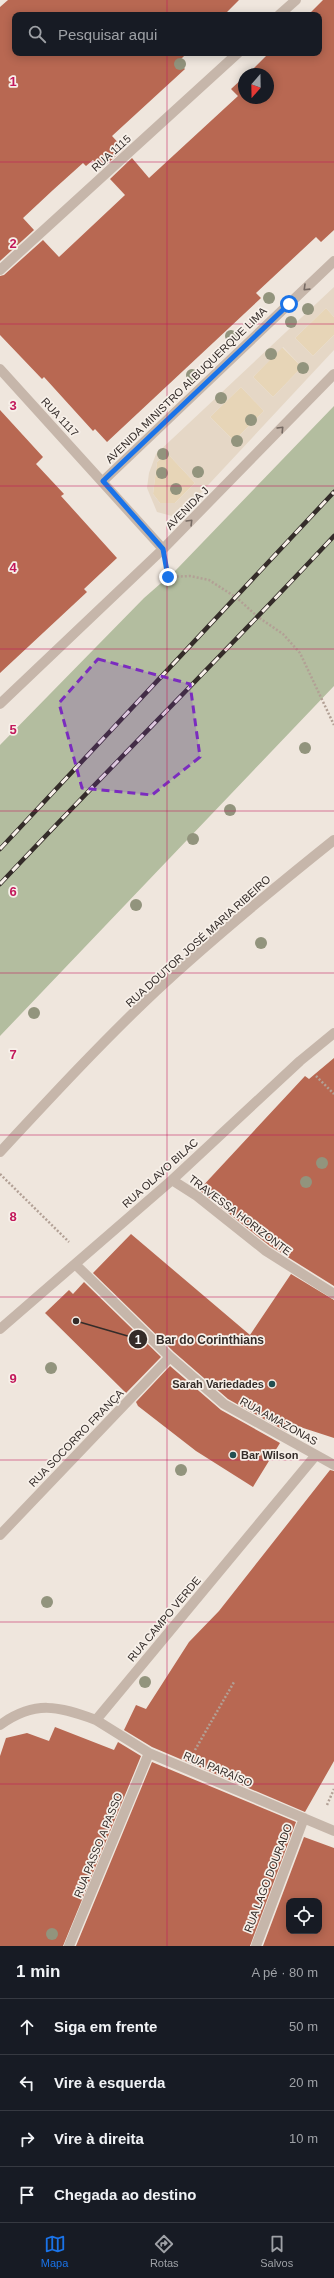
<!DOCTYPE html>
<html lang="pt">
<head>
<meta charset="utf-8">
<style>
	body { margin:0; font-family:Arial,sans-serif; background:#20242c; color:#f1f3f6 }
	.controls { position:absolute; right:12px; bottom:12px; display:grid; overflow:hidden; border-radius:8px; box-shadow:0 2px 10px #0003 }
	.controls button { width:36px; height:36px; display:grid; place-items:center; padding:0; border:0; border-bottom:1px solid #363941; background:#171b24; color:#f1f3f6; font:20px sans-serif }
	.compass { position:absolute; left:238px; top:68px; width:36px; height:36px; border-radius:50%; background:#171b24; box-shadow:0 2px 10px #0003; rotate:200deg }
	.stop { position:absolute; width:12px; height:12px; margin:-9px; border:3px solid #1a73e8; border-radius:50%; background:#fff }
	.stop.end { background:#1a73e8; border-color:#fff; box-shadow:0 1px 4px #0008 }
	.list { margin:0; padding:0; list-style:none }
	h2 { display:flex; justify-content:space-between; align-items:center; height:52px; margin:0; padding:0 16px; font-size:17px }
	h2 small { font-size:13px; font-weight:400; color:#9ea1a6 }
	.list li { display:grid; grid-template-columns:26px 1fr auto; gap:12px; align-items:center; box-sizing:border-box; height:56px; padding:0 16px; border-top:1px solid #363941 }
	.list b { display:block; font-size:15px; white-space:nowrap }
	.list em { font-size:13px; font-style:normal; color:#9ea1a6 }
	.icon { flex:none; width:22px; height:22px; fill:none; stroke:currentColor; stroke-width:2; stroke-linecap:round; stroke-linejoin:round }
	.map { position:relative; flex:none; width:334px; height:1946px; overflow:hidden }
	.search { position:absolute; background:#171b24; box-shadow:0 2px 10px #0003; left:12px; right:12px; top:12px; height:44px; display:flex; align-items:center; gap:10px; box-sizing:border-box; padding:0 14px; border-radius:8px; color:#9ea1a6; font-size:15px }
	.sheet { height:276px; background:#171b24 }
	nav { display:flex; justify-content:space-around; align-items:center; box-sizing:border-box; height:56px; border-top:1px solid #363941; background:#171b24; font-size:11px; color:#9ea1a6 }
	nav a { display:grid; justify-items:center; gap:2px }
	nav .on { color:#1a73e8 }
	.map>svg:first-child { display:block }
	.green { fill:#b3bd9f }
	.sand { fill:#e7d5b7 }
	.plaza { fill:#e5d7c6; fill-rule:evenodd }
	.building { fill:#b86852; fill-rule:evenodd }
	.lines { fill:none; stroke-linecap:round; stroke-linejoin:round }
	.path { stroke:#b2a095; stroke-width:2.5; stroke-dasharray:2 2; stroke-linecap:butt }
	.minor { stroke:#c6b6aa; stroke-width:10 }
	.rail-casing { stroke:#342c29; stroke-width:4.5 }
	.rail { stroke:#f7f0e9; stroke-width:3; stroke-dasharray:9; stroke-linecap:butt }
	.tree { fill:#92947d }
	.oneway { stroke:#766a63 }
	.route { stroke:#1a73e8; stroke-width:5 }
	.marked { fill:#7b2cbf; fill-opacity:0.2; stroke:#7b2cbf; stroke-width:3; stroke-dasharray:8 5; stroke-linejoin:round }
	.grid { fill:none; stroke:#c2185b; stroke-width:1; stroke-opacity:0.55 }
	.poi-dot { fill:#234f51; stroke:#f7f0e9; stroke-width:1.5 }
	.labels { text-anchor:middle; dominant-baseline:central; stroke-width:3.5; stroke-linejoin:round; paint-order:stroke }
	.street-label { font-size:11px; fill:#342c29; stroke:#f7f0e9 }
	.poi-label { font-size:11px; font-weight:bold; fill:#342c29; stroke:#f7f0e9; text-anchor:end }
	.grid-label { font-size:13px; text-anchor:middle; font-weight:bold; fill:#c2185b; stroke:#f7f0e9; stroke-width:3.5; stroke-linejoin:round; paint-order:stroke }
	.leader { fill:none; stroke:#342c29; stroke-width:1.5 }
	.callout-dot { fill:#342c29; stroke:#f7f0e9; stroke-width:1.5 }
	.mark-label { font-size:12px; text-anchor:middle; font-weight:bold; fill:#fff }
	.callout-label { font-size:12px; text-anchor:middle; font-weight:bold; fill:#342c29; stroke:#f7f0e9; stroke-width:3.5; stroke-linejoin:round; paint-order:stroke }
</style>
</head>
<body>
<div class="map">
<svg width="334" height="1946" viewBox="0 0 334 1946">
	<rect width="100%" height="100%" fill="#efe6dd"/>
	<path class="green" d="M 334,406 L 334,686 L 0,1036 L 0,745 L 144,598 L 176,570 Z"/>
	<path class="sand" d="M 326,308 L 334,317 L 334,335 L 313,356 L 295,338 Z
		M 282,347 L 302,367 L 273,397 L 253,377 Z
		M 241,387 L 264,411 L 234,441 L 210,417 Z
		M 167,453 L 195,483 L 175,503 L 160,503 L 153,494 L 157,462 Z"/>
	<path class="plaza" d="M 334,287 L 334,317 L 326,308 L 295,338 L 313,356 L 334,335 L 334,350 L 182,513 L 172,516 L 157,512 L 147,488 L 149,473 L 156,454 ZM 283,347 L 302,367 L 273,397 L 253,377 ZM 241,387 L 264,411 L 234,441 L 210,417 ZM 167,453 L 195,483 L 175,503 L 160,503 L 153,494 L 157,462 Z"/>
	<path class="building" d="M 8,0 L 239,0 L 224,15 L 15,15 L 15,53 L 187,53 L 178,62 L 185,69 L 112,136 L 124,149 L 101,169 L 93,160 L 86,166 L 83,163 L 53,190 L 23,218 L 34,230 L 0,261 L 0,7 Z
		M 323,0 L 334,0 L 334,230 L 321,242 L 316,237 L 256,293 L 261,298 L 107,442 L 95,429 L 93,431 L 44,377 L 42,379 L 0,335 L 0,276 L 4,275 L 43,240 L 59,257 L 125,195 L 110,179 L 132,158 L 149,178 L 238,96 L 231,89 L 244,77 L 244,98 L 268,98 L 268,74 L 248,74 L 269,53 L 319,53 L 319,15 L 308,15 Z
		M 0,410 L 43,457 L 36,464 L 64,494 L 61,496 L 117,558 L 84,589 L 87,592 L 0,673 Z
		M 334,1058 L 334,1286 L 270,1246 L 199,1190 L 305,1076 L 309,1079 Z
		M 131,1234 L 250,1335 L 291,1274 L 334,1300 L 334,1438 L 291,1424 L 287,1432 L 228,1399 L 174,1352 L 93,1273 Z
		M 84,1282 L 161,1357 L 126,1393 L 45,1313 L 69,1290 L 73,1294 Z
		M 170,1366 L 221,1410 L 280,1443 L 253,1487 L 196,1451 L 138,1406 L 136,1402 Z
		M 330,1470 L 334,1471 L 334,1761 L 305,1812 L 152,1747 L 124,1730 L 136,1705 L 146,1709 L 189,1642 L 219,1611 Z
		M 55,1727 L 114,1750 L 118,1742 L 141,1756 L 63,1946 L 0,1946 L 0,1756 L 6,1738 L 27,1733 L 49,1741 Z
		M 152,1762 L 296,1822 L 250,1946 L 76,1946 Z
		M 304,1837 L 334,1848 L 334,1946 L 263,1946 ZM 289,1901 L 319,1901 L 319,1931 L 289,1931 Z"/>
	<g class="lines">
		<path class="path" d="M 167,574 L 168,577 L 190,576 L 209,580 L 237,598 L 258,617 L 283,634 L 300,653 L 334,725
			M 316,1076 L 334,1094
			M 0,1174 L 69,1242
			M 195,1750 L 234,1682
			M 327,1805 L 334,1789"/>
		<path class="minor" d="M 279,15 L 296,0
			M 0,270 L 238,53
			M 0,369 L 163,549
			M 103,481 L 334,261
			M 0,704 L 163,549 L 334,374
			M 0,1152 C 51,1097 102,1042 156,991 C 213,938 274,888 334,840
			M 172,1180 L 197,1196 L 266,1251 L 334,1294
			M 75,1264 L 170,1357 L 224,1404 L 334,1465
			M 0,1329 L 172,1180 L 300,1061 L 334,1033
			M 0,1535 L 170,1357
			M 96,1720 L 149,1753 L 334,1831
			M 0,1725 C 35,1700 58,1706 96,1720 L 316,1455
			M 69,1946 L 149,1753
			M 256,1946 L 304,1818"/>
		<defs>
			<path id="rail" d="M 0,849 L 334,492
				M 0,884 C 110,767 224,654 334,536"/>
		</defs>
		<use href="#rail" class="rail-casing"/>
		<use href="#rail" class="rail"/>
	</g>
	<g class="tree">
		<circle cx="180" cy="64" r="6"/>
		<circle cx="269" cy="298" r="6"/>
		<circle cx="308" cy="309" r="6"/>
		<circle cx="291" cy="322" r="6"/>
		<circle cx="231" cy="336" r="6"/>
		<circle cx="271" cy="354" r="6"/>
		<circle cx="303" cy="368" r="6"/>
		<circle cx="192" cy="375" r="6"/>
		<circle cx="221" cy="398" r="6"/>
		<circle cx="251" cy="420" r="6"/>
		<circle cx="237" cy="441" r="6"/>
		<circle cx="163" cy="454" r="6"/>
		<circle cx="198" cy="472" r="6"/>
		<circle cx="162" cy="473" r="6"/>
		<circle cx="176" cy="489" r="6"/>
		<circle cx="305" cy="748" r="6"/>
		<circle cx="230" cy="810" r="6"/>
		<circle cx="193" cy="839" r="6"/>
		<circle cx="136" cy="905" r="6"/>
		<circle cx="261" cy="943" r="6"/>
		<circle cx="34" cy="1013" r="6"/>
		<circle cx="322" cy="1163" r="6"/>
		<circle cx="306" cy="1182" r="6"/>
		<circle cx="51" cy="1368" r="6"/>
		<circle cx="181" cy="1470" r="6"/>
		<circle cx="47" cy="1602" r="6"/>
		<circle cx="145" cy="1682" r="6"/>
		<circle cx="52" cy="1934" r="6"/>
	</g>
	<defs><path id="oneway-chevron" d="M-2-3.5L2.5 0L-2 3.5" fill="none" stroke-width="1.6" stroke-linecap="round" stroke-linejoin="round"/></defs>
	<g class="oneway">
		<use href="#oneway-chevron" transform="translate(306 288) rotate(136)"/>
		<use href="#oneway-chevron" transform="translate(281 429) rotate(-46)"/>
		<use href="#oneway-chevron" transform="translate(190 522) rotate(-45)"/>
	</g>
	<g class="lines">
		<path class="route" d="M 168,577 L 163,549 L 103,481 L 289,304"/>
	</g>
	<path class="marked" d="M 98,659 L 190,684 L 200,757 L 152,795 L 82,788 L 59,703 Z"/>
	<path class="grid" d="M 167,0 L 167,15M 167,53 L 167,1946M 0,162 L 334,162M 0,324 L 334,324M 0,486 L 334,486M 0,649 L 334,649M 0,811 L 334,811M 0,973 L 334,973M 0,1135 L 334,1135M 0,1297 L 334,1297M 0,1460 L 334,1460M 0,1622 L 334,1622M 0,1784 L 334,1784"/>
	<g class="poi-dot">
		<circle cx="272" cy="1384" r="4"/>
		<circle cx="233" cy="1455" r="4"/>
	</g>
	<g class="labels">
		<g class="street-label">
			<text transform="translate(111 153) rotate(-42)">RUA 1115</text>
			<text transform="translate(186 385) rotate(-44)">AVENIDA MINISTRO ALBUQUERQUE LIMA</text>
			<text transform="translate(60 417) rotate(47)">RUA 1117</text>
			<text transform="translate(187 508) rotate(-45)">AVENIDA J</text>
			<text transform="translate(198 941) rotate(-42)">RUA DOUTOR JOSÉ MARIA RIBEIRO</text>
			<text transform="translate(160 1173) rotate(-42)">RUA OLAVO BILAC</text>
			<text transform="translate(240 1215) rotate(37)">TRAVESSA HORIZONTE</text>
			<text transform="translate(279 1421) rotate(29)">RUA AMAZONAS</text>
			<text transform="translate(76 1438) rotate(-46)">RUA SOCORRO FRANÇA</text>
			<text transform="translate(164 1619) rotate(-50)">RUA CAMPO VERDE</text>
			<text transform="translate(218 1769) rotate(23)">RUA PARAÍSO</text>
			<text transform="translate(98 1845) rotate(-68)">RUA PASSO A PASSO</text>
			<text transform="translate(268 1878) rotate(-69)">RUA LAGO DOURADO</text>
		</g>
		<g class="poi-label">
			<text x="264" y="1384">Sarah Variedades</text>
			<text x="241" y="1455" text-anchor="start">Bar Wilson</text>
		</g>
	</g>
	<g class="grid-label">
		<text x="13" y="86">1</text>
		<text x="13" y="248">2</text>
		<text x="13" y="410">3</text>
		<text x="13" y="572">4</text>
		<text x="13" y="734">5</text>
		<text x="13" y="896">6</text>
		<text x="13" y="1059">7</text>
		<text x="13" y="1221">8</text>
		<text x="13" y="1383">9</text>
	</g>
	<path class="leader" d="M76 1321L138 1339"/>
	<g class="callout-dot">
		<circle cx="76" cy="1321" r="4"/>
		<circle cx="138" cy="1339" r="10"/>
	</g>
	<g class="mark-label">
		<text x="138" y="1344">1</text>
	</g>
	<g class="callout-label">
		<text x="210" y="1344">Bar do Corinthians</text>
	</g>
</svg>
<div class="controls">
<button><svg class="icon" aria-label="locate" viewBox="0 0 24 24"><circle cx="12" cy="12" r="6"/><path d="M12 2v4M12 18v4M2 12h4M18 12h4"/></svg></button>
</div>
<svg class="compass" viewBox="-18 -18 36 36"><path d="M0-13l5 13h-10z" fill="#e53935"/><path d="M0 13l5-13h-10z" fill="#9ea1a6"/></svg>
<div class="stop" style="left:289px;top:304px"></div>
<div class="stop end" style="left:168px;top:577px"></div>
<div class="search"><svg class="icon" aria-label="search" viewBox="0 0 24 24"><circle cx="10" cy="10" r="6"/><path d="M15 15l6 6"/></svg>Pesquisar aqui</div>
</div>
<section class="sheet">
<h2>1 min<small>A pé · 80 m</small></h2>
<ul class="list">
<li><svg class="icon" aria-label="ahead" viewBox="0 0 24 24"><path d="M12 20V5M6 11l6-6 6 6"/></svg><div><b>Siga em frente</b></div><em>50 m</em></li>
<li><svg class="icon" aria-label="left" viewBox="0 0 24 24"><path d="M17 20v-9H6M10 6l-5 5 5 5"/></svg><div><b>Vire à esquerda</b></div><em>20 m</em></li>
<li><svg class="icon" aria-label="right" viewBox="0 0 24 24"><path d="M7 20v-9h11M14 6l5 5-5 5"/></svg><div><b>Vire à direita</b></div><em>10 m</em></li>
<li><svg class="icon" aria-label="arrive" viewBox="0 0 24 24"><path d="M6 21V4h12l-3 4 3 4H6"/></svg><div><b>Chegada ao destino</b></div></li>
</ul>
</section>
<nav>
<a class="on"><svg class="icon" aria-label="map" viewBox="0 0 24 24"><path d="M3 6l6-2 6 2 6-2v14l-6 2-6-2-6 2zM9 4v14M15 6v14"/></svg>Mapa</a>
<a><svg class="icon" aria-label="directions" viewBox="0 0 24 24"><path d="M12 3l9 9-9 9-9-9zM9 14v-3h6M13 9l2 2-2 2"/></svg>Rotas</a>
<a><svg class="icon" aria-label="saved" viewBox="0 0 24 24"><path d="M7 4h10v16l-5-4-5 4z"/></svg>Salvos</a>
</nav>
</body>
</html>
